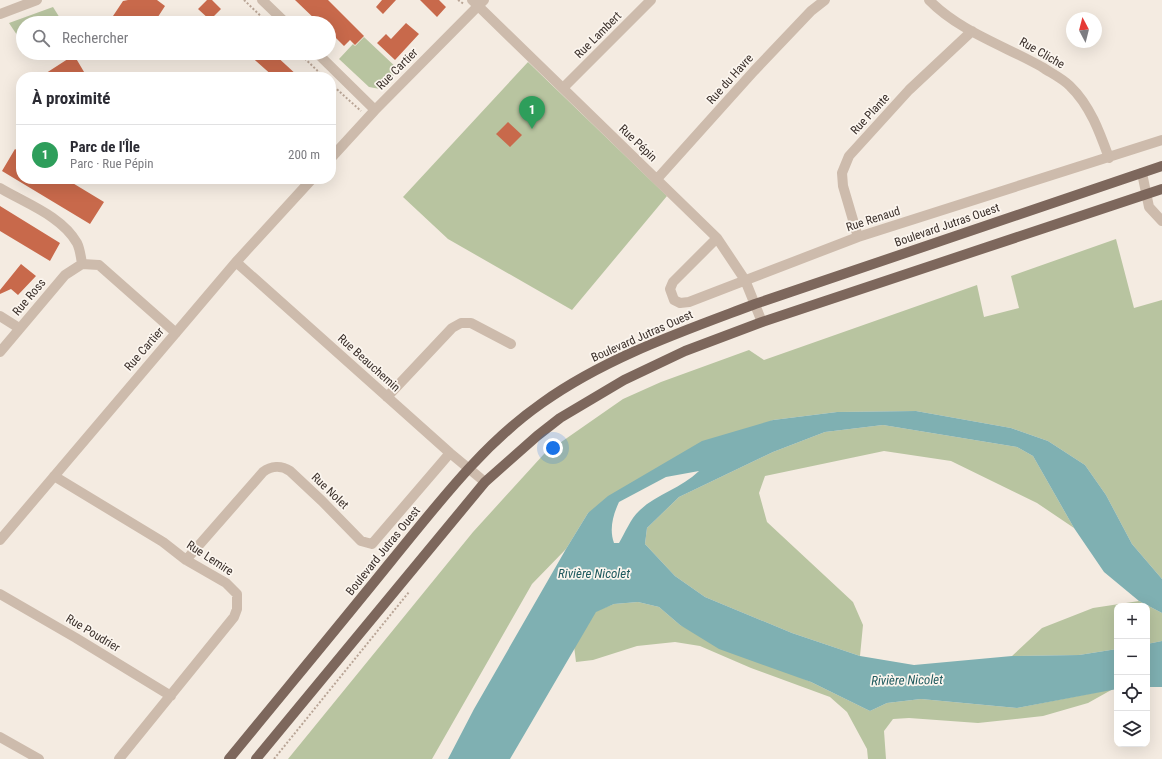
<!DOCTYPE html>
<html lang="fr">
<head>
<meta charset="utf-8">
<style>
	body { margin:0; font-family:"Roboto Condensed",sans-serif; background:#f7f7f7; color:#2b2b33 }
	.controls { position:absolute; right:12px; bottom:12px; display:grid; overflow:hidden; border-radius:8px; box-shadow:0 4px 16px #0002 }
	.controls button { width:36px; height:36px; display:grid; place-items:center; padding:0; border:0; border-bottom:1px solid #e1e1e2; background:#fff; color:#2b2b33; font:20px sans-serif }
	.compass { position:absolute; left:1066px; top:12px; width:36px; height:36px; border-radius:50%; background:#fff; box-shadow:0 4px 16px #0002; rotate:353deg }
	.you { position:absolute; left:553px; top:448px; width:14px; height:14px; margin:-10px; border:3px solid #fff; border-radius:50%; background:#1a73e8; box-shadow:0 0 0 6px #1a73e833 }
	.badge { display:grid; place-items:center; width:26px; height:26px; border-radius:50%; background:#1a73e8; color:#fff; font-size:13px; font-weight:700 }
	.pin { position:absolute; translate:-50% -33px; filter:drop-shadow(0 1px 2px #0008) }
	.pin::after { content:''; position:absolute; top:21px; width:14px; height:12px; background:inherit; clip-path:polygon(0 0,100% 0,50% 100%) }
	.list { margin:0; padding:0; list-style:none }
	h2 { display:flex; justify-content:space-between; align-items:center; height:52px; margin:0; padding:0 16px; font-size:17px }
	h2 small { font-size:13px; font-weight:400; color:#7c7c81 }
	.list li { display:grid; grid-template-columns:26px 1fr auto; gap:12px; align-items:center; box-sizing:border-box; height:60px; padding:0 16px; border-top:1px solid #e1e1e2 }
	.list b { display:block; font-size:15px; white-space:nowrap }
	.list p { margin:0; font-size:13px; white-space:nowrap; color:#7c7c81 }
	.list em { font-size:13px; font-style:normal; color:#7c7c81 }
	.icon { flex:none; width:22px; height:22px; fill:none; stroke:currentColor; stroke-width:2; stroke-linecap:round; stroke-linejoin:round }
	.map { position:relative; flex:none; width:1162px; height:759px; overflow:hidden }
	.search { position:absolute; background:#fff; box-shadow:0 4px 16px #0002; left:16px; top:16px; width:320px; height:44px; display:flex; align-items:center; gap:10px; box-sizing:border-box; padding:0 14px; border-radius:22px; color:#7c7c81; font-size:15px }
	.panel { position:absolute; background:#fff; box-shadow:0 4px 16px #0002; left:16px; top:72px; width:320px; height:112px; border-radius:16px }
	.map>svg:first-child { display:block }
	.green { fill:#b8c4a0 }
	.water { fill:#7fb0b2; fill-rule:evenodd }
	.building { fill:#c8694b }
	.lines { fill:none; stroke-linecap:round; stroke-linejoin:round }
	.path { stroke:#b9a596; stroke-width:2; stroke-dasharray:2 2; stroke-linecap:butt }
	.minor { stroke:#cdbbac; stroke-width:10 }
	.major { stroke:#7d675c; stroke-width:10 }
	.labels { text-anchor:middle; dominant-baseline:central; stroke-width:3.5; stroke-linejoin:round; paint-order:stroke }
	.street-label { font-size:12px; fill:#3b302b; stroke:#fbf5ee }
	.water-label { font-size:13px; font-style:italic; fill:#1f5a5e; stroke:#fbf5ee }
</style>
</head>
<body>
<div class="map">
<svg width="1162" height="759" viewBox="0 0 1162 759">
	<rect width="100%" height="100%" fill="#f4ebe1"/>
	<path class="green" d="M 53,7 L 63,23 L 23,23 L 23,44 L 9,23 Z
		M 364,37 L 399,70 L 380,89 L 369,87 L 339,59 L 353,44 L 355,46 Z
		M 528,62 L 667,196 L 572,310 L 448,239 L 403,197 Z
		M 1116,239 L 1134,308 L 1162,300 L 1162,579 L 1132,544 L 1106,495 L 1085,465 L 1048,441 L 1011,428 L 916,411 L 837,412 L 773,420 L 588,513 L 566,549 L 532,584 L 432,759 L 288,759 L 473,532 L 544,454 L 623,399 L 661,382 L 749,350 L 764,360 L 977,285 L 984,317 L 1019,308 L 1011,276 Z
		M 883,425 L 1017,447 L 1033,456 L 1074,528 L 1037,503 L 951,461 L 884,451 L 765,476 L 759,493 L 767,522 L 853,602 L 863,625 L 860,656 L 792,633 L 705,597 L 675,576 L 645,544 L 647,528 L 679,497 L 773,452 L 825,432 Z
		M 1139,601 L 1162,613 L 1162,641 L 1147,644 L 1147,606 L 1117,606 L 1117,649 L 1079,655 L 1012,656 L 1042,628 L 1093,608 Z
		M 638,602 L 659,607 L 680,625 L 811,682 L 870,711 L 887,703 L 921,699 L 1017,708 L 1113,689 L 1088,703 L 1043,716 L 978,723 L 909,718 L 893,719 L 884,731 L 886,759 L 868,759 L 867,749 L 847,712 L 830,697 L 751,668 L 700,646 L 675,642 L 637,646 L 593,660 L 576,662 L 574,646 L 596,611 L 614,604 Z"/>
	<path class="water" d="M 916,411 L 1011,428 L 1048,441 L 1085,465 L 1106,495 L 1132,544 L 1162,579 L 1162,613 L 1139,601 L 1104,572 L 1074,528 L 1033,456 L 1017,447 L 883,425 L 825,432 L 773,452 L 679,497 L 647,528 L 645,544 L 675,576 L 705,597 L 792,633 L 860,656 L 914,665 L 1012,656 L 1079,655 L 1117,649 L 1117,689 L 1017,708 L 921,699 L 887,703 L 870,711 L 811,682 L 719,649 L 680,625 L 659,607 L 638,602 L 614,604 L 596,612 L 510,759 L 448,759 L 474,709 L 566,549 L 588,513 L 608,496 L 702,441 L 773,420 L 837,412 ZM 699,471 C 682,488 656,494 639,511 C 631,518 625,533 619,543 L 614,543 C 609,529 613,515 619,502 L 666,477 Z
		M 1162,641 L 1162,687 L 1147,687 L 1147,644 Z"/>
	<path class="building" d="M 128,0 L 157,0 L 165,6 L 154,23 L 123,23 L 113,16 L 123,1 Z
		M 207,0 L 212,0 L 221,9 L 210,20 L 198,9 Z
		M 295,0 L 328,0 L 364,36 L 355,45 L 350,40 L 344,46 L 329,31 L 329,23 L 319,23 Z
		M 382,0 L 396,0 L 383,14 L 376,7 Z
		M 420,0 L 439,0 L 446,7 L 437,17 Z
		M 406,23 L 419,34 L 395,60 L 377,43 L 386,34 L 391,39 Z
		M 247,53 L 273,53 L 299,77 L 274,77 Z
		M 74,55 L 87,77 L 40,77 Z
		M 508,122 L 522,135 L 510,147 L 496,134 Z
		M 15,149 L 21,153 L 21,179 L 66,179 L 104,202 L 90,224 L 2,171 Z
		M 0,206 L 60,243 L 50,261 L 0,231 Z
		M 21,264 L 36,276 L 18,295 L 11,289 L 0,294 L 0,290 Z"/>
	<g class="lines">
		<path class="path" d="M 244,0 L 268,23
			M 458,0 L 464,4
			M 299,53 L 324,77
			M 331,84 L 361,111
			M 274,759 L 409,592"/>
		<path class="minor" d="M 262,0 L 286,23
			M 472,0 L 717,238 L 745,280 L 762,322
			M 929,0 C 959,31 1005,46 1042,67 C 1051,73 1062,78 1070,86 C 1090,105 1100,133 1109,158
			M 0,14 L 37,0
			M 317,53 L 375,110
			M 563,88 L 651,0
			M 331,158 L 375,110 L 484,0
			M 1142,173 L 1149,207 L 1162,221
			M 657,179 L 754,71 L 811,11 L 825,0
			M 0,188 C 25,203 62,216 77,243 C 80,249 81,257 82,264
			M 858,237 L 843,186 L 842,173 L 849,156 L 909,90 L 972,31
			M 717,238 L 673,282 L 670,289 L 674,300 L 680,303 L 689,302 L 858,237 L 1162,140
			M 236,262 L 450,453 L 485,482
			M 0,316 L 19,328
			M 0,352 L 65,275 L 82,264 L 99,265 L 176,333
			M 387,397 L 452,328 L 461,323 L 471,323 L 511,344
			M 54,476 L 163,542 L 186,560 L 226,583 L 237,594 L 237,609 L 234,617 L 119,759
			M 0,540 L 236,262 L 312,179
			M 186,560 L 263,472 C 271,466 281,465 290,471 L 322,501 L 361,541 L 372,544 L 450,453
			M 0,594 L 76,638 L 171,696
			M 0,737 L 39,759"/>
		<path class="major" d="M 229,759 C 283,693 338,627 392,560 C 438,504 482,445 542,403 C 607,357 681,332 755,304 L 1162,166
			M 256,759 L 485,482 L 537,436 L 560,418 L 624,380 L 685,351 L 762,322 L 1162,189"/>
	</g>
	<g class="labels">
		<g class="street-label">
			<text transform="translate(598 35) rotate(-45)">Rue Lambert</text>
			<text transform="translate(1042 53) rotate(30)">Rue Cliche</text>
			<text transform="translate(397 69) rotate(-45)">Rue Cartier</text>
			<text transform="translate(730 79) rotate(-48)">Rue du Havre</text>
			<text transform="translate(870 114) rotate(-47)">Rue Plante</text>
			<text transform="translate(638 143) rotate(44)">Rue Pépin</text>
			<text transform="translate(873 219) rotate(-18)">Rue Renaud</text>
			<text transform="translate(947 225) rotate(-19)">Boulevard Jutras Ouest</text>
			<text transform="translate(29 297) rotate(-50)">Rue Ross</text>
			<text transform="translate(642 336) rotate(-24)">Boulevard Jutras Ouest</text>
			<text transform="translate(144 349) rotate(-49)">Rue Cartier</text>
			<text transform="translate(369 363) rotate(42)">Rue Beauchemin</text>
			<text transform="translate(330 491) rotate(44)">Rue Nolet</text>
			<text transform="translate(383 551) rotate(-51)">Boulevard Jutras Ouest</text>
			<text transform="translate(210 558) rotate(33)">Rue Lemire</text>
			<text transform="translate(93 633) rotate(31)">Rue Poudrier</text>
		</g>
		<g class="water-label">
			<text x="594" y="573">Rivière Nicolet</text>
			<text transform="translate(907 680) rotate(-1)">Rivière Nicolet</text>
		</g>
	</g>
</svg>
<div class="controls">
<button>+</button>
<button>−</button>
<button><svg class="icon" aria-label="locate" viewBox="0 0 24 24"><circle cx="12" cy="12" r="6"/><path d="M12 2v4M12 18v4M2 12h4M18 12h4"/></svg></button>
<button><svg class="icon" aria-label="layers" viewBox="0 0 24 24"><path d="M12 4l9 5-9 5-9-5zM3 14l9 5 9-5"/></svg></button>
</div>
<svg class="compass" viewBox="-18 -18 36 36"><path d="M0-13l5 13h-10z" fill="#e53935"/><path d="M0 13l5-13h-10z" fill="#7c7c81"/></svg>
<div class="you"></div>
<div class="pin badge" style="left:532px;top:129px;background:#2e9e5b">1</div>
<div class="search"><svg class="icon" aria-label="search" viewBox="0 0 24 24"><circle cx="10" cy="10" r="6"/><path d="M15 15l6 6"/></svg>Rechercher</div>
<section class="panel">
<h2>À proximité<small></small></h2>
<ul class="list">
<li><span class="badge" style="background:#2e9e5b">1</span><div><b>Parc de l'Île</b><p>Parc · Rue Pépin</p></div><em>200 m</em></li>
</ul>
</section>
</div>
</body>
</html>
